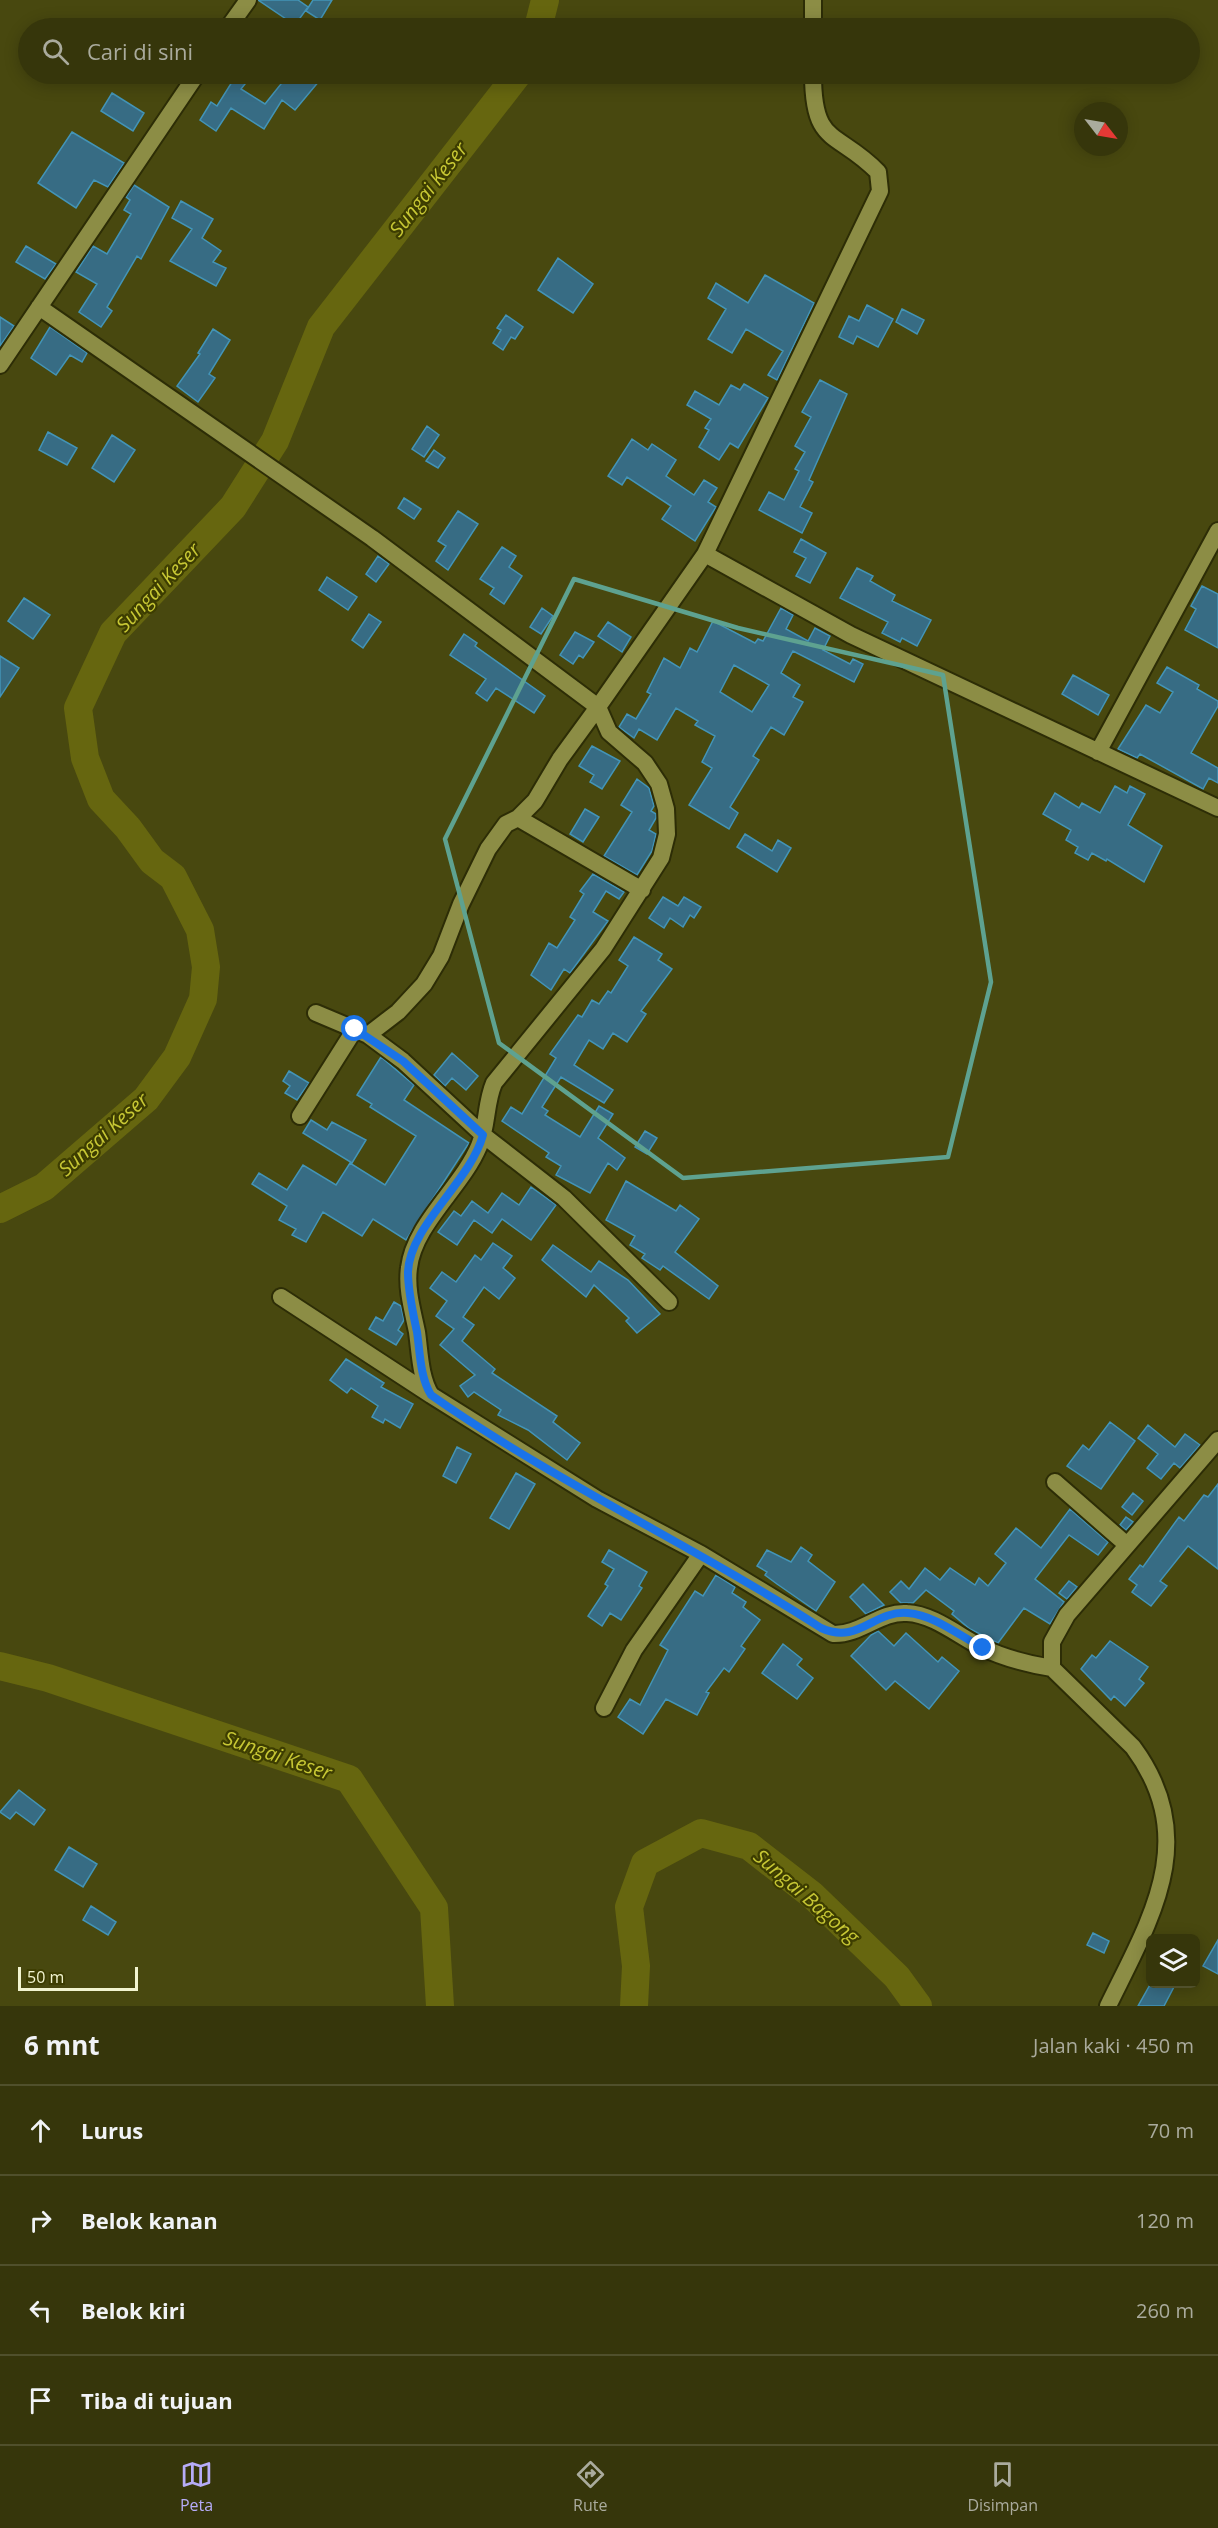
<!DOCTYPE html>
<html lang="id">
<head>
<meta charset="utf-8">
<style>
	body { margin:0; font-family:"Open Sans",sans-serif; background:#3d3e14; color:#f1f3f6 }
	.controls { position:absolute; right:18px; bottom:18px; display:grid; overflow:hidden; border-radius:9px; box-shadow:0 3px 15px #0003 }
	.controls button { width:54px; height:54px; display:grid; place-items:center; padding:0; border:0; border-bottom:2px solid #50502c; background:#36360b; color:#f1f3f6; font:30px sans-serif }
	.compass { position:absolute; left:1074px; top:102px; width:54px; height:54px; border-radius:50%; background:#36360b; box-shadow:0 3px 15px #0003; rotate:121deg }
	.scale { position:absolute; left:18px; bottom:15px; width:120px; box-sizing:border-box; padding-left:6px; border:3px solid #f2f4d0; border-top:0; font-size:16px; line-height:21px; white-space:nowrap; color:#f2f4d0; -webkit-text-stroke:4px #3d3d01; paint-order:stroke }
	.stop { position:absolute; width:18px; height:18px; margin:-14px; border:4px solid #1a73e8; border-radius:50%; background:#fff }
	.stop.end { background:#1a73e8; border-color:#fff; box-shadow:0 2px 6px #0008 }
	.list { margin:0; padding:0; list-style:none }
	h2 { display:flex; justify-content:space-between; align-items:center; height:78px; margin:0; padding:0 24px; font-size:26px }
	h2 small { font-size:20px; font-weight:400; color:#aaab9d }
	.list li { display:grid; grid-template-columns:39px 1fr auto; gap:18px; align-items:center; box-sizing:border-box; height:90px; padding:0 24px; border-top:2px solid #50502c }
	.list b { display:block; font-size:22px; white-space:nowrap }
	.list em { font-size:20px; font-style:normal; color:#aaab9d }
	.icon { flex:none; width:33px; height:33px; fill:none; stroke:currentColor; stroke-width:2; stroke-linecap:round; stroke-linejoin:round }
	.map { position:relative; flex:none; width:1218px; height:2006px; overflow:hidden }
	.search { position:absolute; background:#36360b; box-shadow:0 3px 15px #0003; left:18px; right:18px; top:18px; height:66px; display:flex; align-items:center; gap:15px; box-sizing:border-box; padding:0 21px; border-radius:33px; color:#aaab9d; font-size:22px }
	.sheet { height:438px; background:#36360b }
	nav { display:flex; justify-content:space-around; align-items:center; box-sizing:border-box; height:84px; border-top:2px solid #50502c; background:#36360b; font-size:16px; color:#aaab9d }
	nav a { display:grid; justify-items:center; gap:3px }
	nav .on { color:#b6acf8 }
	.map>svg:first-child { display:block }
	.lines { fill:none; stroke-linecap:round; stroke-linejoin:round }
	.river { stroke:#66660f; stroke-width:28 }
	.building { fill:#376c84; stroke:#4394b7; stroke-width:1.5; fill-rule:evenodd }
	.minor-casing { stroke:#2d2d06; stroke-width:20 }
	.minor { stroke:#8c8d45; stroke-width:16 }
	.route { stroke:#1a73e8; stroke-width:8 }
	.marked { fill:none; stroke:#5ea290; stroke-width:4.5; stroke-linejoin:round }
	.labels { text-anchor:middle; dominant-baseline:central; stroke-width:4.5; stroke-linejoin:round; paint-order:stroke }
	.water-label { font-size:20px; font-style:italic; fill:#c7c734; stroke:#3d3d01 }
</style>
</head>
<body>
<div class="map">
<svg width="1218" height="2006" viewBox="0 0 1218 2006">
	<rect width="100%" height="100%" fill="#48480f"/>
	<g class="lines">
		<path class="river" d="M 538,28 L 545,0
			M 0,1209 L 44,1187 L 146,1099 L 177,1057 L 203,999 L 206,967 L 200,930 L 173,877 L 152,861 L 128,828 L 101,799 L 85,758 L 78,708 L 113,633 L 233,507 L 275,441 L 321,327 L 518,74
			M 0,1666 L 48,1678 L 349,1779 L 434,1908 L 440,2006
			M 634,2006 L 636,1966 L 629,1907 L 645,1863 L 701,1833 L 749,1846 L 812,1895 L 897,1977 L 918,2006"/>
	</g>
	<path class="building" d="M 258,0 L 298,0 L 308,7 L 295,25 Z
		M 313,0 L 332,0 L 320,20 L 306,11 Z
		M 237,74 L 253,74 L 241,89 L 265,104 L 289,74 L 325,74 L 295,110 L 282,100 L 264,129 L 231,108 L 216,131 L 200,120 L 211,102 L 217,106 Z
		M 112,93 L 144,113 L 133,131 L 101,111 Z
		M 72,132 L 124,163 L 108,187 L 94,180 L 76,208 L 38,183 Z
		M 134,185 L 169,207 L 141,259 L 137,256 L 107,307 L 112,311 L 101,327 L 79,312 L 97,284 L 76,272 L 93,246 L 107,254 L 131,214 L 124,210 L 130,200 L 126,197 Z
		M 181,201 L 213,219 L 202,238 L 221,251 L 213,262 L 226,268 L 216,286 L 170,261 L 192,229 L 172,218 Z
		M 26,246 L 56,264 L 45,279 L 16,262 Z
		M 558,258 L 593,284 L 573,313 L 538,290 Z
		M 765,275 L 814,303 L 777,380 L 768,375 L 783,351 L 746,329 L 732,353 L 708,339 L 726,309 L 708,298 L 716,283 L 748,303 Z
		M 867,305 L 893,319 L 878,347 L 857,336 L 853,344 L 839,337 L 849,316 L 859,321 Z
		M 902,309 L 924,320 L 917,334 L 896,322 Z
		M 506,315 L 523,327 L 515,339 L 511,337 L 503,350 L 493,343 L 501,330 L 497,328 Z
		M 0,317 L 14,326 L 0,346 Z
		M 50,327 L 87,353 L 82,362 L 70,355 L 56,375 L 31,358 Z
		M 213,329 L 230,340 L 209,374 L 215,378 L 198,402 L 177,386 L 200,354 L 198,353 Z
		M 820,380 L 847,394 L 809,480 L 813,482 L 800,507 L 812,513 L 802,533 L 759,510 L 769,492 L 784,500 L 799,471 L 795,469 L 805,452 L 795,446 L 811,417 L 802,412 Z
		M 744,384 L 768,398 L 738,448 L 730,443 L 719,460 L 699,447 L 709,430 L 705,428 L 711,419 L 687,405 L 695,391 L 719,405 L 731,385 L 740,390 Z
		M 427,426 L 439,435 L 424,457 L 412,449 Z
		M 48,432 L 77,448 L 67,465 L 39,450 Z
		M 112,435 L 135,450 L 114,482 L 92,468 Z
		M 632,439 L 648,450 L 652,444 L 676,460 L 666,476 L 694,495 L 704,480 L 717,488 L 708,502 L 716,507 L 695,541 L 662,519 L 671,506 L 627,477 L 622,485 L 608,476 Z
		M 434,450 L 445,458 L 438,468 L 426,461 Z
		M 404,498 L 421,509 L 414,519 L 398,508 Z
		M 458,511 L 478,524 L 448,570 L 436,561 L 446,546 L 438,541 Z
		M 801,539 L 826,553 L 810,583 L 796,576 L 806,558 L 794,552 Z
		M 502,547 L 516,556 L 509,567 L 522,576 L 504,604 L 490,594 L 494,588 L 480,579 Z
		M 378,556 L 389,564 L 376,582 L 366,574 Z
		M 857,568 L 873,576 L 870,581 L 895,595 L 892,601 L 931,620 L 917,646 L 902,638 L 900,642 L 882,633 L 888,622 L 840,598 Z
		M 327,577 L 357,597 L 348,610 L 319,590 Z
		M 1202,586 L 1218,594 L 1218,648 L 1185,630 L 1196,609 L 1191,606 Z
		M 24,598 L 50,615 L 33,639 L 8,621 Z
		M 542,608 L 553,616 L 541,634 L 530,627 Z
		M 781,608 L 793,615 L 786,629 L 808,641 L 815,628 L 830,636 L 823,650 L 850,664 L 853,659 L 863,664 L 854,682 L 793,651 L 781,673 L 800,685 L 793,697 L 803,702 L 784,735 L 771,727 L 753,756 L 759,760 L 730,807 L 738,813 L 729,829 L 689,805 L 712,768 L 702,762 L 715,736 L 695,725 L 698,721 L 676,708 L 657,740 L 639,729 L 634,738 L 619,727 L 627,714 L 636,719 L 651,694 L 647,692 L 664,658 L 680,668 L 690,648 L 697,652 L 713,621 L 755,643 L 758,639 L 763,641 ZM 734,665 L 769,685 L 752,712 L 720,692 Z
		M 369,614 L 381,622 L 363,648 L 352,640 Z
		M 608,622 L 631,637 L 622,652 L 598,636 Z
		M 575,632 L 594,642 L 583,658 L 579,655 L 573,664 L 560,655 Z
		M 464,634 L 477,643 L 475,646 L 545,696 L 534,713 L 496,688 L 487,701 L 476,693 L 486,679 L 450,655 Z
		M 0,656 L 19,668 L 0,697 Z
		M 1167,667 L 1199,685 L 1197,689 L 1218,701 L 1218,706 L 1191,753 L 1218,768 L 1218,783 L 1209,778 L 1203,789 L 1140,754 L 1137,758 L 1118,749 L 1146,705 L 1160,713 L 1173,692 L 1157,683 Z
		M 1073,675 L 1109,695 L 1098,715 L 1062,694 Z
		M 592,746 L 620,761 L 602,789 L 590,782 L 594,775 L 579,766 Z
		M 637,779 L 649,788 L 654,806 L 651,811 L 656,814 L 656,818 L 649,830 L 656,834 L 652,851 L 637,875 L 604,856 L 632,812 L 621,805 Z
		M 1115,786 L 1127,793 L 1130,786 L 1145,794 L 1128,825 L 1162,846 L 1144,882 L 1107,859 L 1106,861 L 1092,853 L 1088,860 L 1075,853 L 1078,847 L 1066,840 L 1071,830 L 1043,814 L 1055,793 L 1079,808 L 1082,803 L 1100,813 Z
		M 585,809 L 599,817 L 583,842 L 570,834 Z
		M 745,834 L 772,851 L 778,840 L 791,848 L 777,872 L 737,847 Z
		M 593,874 L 624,892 L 619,899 L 606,891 L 593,912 L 608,921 L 570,973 L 564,969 L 551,990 L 531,975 L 549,943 L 557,948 L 575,920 L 570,917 L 584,894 L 580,891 Z
		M 663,897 L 678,906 L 684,897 L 701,907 L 694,918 L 690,915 L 683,927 L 670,918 L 664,928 L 649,918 Z
		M 634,937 L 662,954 L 658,960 L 672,969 L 641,1011 L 646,1014 L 627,1042 L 613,1033 L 603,1049 L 589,1040 L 574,1065 L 613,1090 L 604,1103 L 561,1077 L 542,1107 L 548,1111 L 545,1115 L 580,1137 L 599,1106 L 613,1114 L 598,1138 L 625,1158 L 617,1170 L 608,1163 L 590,1193 L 556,1175 L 561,1166 L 546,1157 L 549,1153 L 502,1121 L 511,1107 L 522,1114 L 556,1058 L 550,1054 L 578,1015 L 582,1017 L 592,1000 L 599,1004 L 608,991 L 611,993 L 628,966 L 619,960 Z
		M 452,1053 L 478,1076 L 466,1090 L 452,1078 L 445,1086 L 434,1075 Z
		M 381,1057 L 414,1085 L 404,1100 L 469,1143 L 406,1240 L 373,1219 L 362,1236 L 323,1212 L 306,1242 L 292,1235 L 296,1229 L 279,1220 L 287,1206 L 252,1184 L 259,1173 L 287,1190 L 303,1165 L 336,1185 L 350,1163 L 385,1185 L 416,1136 L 370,1107 L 372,1104 L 357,1095 Z
		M 289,1071 L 309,1083 L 297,1100 L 285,1093 L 290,1086 L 283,1081 Z
		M 311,1120 L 327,1130 L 332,1122 L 366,1140 L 352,1163 L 303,1133 Z
		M 645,1131 L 657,1138 L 647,1154 L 635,1147 Z
		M 626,1181 L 676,1211 L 680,1205 L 699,1219 L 675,1252 L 718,1286 L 709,1299 L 663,1266 L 660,1270 L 642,1258 L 645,1254 L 630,1245 L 635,1236 L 606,1220 Z
		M 531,1187 L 556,1205 L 531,1240 L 502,1219 L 492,1233 L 474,1220 L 457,1245 L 438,1232 L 454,1211 L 461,1216 L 472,1201 L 488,1213 L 502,1193 L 519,1205 Z
		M 493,1243 L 512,1256 L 503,1268 L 515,1278 L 499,1299 L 484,1287 L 463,1317 L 474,1325 L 462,1341 L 495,1369 L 492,1373 L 557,1416 L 553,1422 L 580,1443 L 567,1460 L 528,1430 L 498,1415 L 501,1410 L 474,1392 L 468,1397 L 460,1386 L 475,1375 L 440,1345 L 454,1329 L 436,1316 L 447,1301 L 430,1288 L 442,1272 L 456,1282 L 475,1255 L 481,1260 Z
		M 553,1245 L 591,1272 L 599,1261 L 628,1280 L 660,1314 L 637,1333 L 626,1321 L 629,1318 L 594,1285 L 586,1297 L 542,1260 Z
		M 394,1302 L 401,1306 L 404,1320 L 398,1330 L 403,1334 L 396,1345 L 369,1329 L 376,1317 L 383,1321 Z
		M 346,1359 L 384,1383 L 381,1387 L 413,1404 L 400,1428 L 385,1419 L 383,1423 L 372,1417 L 378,1406 L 351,1388 L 347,1393 L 330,1380 Z
		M 1110,1422 L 1135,1441 L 1101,1489 L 1067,1466 L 1083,1445 L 1089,1450 Z
		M 1148,1425 L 1175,1447 L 1185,1434 L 1200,1445 L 1180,1468 L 1174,1463 L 1161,1479 L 1147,1468 L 1158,1454 L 1138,1438 Z
		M 457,1447 L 471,1454 L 456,1483 L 443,1476 Z
		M 516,1473 L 535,1484 L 509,1529 L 490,1518 Z
		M 1218,1484 L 1218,1569 L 1188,1546 L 1160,1581 L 1167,1586 L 1151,1606 L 1132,1592 L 1137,1585 L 1129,1579 L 1140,1565 L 1143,1567 L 1179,1517 L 1184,1521 L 1204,1495 L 1208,1497 Z
		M 1133,1493 L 1143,1501 L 1132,1515 L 1122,1507 Z
		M 1070,1509 L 1108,1542 L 1098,1555 L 1069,1535 L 1035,1579 L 1064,1602 L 1050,1624 L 1024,1608 L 998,1643 L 970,1629 L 952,1614 L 954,1611 L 926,1590 L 913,1603 L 901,1603 L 890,1592 L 901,1581 L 909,1589 L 925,1568 L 940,1580 L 950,1568 L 975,1585 L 979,1578 L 988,1586 L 1006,1563 L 995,1554 L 1016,1528 L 1041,1548 Z
		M 1126,1517 L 1133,1522 L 1126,1530 L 1120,1525 Z
		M 801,1547 L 812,1555 L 808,1561 L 835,1582 L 816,1611 L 777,1584 L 765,1575 L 767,1572 L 757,1566 L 767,1550 L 791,1562 Z
		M 609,1550 L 647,1572 L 639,1586 L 642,1588 L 621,1620 L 610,1613 L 602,1626 L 588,1616 L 608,1586 L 605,1584 L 614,1569 L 602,1562 Z
		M 716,1575 L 735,1587 L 732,1593 L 746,1602 L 743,1607 L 760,1620 L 741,1646 L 745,1649 L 729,1672 L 724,1668 L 706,1692 L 709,1693 L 697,1715 L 666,1699 L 643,1734 L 618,1717 L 630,1699 L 640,1705 L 668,1650 L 660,1645 L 695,1591 L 703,1596 Z
		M 1069,1581 L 1077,1587 L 1067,1599 L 1059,1593 Z
		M 863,1584 L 884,1605 L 866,1614 L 850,1597 Z
		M 878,1631 L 894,1646 L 906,1633 L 938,1662 L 942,1657 L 959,1671 L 929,1709 L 895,1681 L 886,1690 L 851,1656 L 871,1635 Z
		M 1110,1641 L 1148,1667 L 1139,1679 L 1144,1683 L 1125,1706 L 1114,1696 L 1111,1700 L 1081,1669 L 1092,1655 L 1096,1658 Z
		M 783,1644 L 802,1659 L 797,1665 L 813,1678 L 797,1699 L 762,1673 Z
		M 19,1790 L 45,1810 L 34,1825 L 16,1812 L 10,1819 L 0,1812 Z
		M 69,1847 L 97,1864 L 83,1887 L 55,1870 Z
		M 91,1906 L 116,1922 L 108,1935 L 83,1920 Z
		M 1093,1933 L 1109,1941 L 1104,1953 L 1087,1945 Z
		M 1218,1940 L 1218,1974 L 1203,1966 Z
		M 1151,1983 L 1176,1983 L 1164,2006 L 1138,2006 Z"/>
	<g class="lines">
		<defs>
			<path id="minor" d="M 813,0 L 813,28
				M 228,28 L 248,0
				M 813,74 C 813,147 837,130 878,172 L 880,191 L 705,554 L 598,707 L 609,732 L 645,763 L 659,784 L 666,809 L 667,834 L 661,858 L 603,949 L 494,1083 C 485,1104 488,1125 479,1146 C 462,1187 414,1224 409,1268 C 406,1289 413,1312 417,1332 C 420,1353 420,1377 431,1395 L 597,1499 L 701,1554 L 833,1634 C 861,1635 880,1611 907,1613 C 933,1614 959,1636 981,1647 C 1004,1658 1027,1664 1052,1668
				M 39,307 L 372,538 L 598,707 L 560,759 L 535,801 L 518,818 L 506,824 L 488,849 L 461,904 L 441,956 L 424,984 L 398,1012 L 368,1035
				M 0,365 L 197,74
				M 705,554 L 851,635 L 1218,808
				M 1098,752 L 1218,531
				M 518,818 L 642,890
				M 316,1013 L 368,1035 L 403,1061 L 483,1135 L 564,1198 L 669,1302
				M 300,1116 L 355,1029
				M 281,1297 L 431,1395
				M 1055,1482 L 1127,1545
				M 604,1708 L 634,1650 L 701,1554
				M 1108,2006 C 1151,1918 1201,1839 1133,1747 L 1052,1668 L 1052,1642 L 1067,1615 L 1218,1440"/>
		</defs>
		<use href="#minor" class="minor-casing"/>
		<use href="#minor" class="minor"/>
	</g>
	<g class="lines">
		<path class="route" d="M 355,1029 L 403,1061 L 483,1135 C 470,1182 410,1225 408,1272 C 408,1292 413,1313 417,1332 C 420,1352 420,1377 431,1395 C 555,1482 694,1546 821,1628 C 859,1645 873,1610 908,1613 C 934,1615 960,1636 983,1648"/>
	</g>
	<path class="marked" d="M 574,579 L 738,628 L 943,675 L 991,982 L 948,1157 L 683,1178 L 499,1043 L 445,839 Z"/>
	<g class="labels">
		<g class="water-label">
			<text transform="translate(428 189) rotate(-52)">Sungai Keser</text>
			<text transform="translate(158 587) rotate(-47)">Sungai Keser</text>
			<text transform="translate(103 1134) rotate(-42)">Sungai Keser</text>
			<text transform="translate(278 1755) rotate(19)">Sungai Keser</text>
			<text transform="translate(807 1896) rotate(41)">Sungai Bagong</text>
		</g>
	</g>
</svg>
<div class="controls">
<button><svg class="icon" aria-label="layers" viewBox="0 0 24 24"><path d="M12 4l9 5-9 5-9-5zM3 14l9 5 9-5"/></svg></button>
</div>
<svg class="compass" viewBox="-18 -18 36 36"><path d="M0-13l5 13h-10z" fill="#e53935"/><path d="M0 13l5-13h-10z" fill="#aaab9d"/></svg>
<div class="scale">50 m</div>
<div class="stop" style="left:355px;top:1029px"></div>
<div class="stop end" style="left:983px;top:1648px"></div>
<div class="search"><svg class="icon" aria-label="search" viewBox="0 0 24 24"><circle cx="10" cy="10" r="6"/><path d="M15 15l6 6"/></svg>Cari di sini</div>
</div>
<section class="sheet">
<h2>6 mnt<small>Jalan kaki · 450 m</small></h2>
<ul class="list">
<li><svg class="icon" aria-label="ahead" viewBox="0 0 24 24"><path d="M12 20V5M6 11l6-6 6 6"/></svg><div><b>Lurus</b></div><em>70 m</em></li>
<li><svg class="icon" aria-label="right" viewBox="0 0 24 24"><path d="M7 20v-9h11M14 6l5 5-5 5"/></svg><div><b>Belok kanan</b></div><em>120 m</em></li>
<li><svg class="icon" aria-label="left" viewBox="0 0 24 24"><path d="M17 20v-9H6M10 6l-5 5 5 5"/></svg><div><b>Belok kiri</b></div><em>260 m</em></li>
<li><svg class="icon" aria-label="arrive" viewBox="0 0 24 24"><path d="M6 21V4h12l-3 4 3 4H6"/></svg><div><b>Tiba di tujuan</b></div></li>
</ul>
</section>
<nav>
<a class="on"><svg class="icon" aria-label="map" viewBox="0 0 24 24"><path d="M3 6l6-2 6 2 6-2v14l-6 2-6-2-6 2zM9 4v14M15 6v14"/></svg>Peta</a>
<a><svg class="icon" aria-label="directions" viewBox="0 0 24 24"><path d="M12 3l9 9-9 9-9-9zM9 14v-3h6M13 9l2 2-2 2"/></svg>Rute</a>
<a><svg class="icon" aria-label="saved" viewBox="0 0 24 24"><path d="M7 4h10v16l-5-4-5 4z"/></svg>Disimpan</a>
</nav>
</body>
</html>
